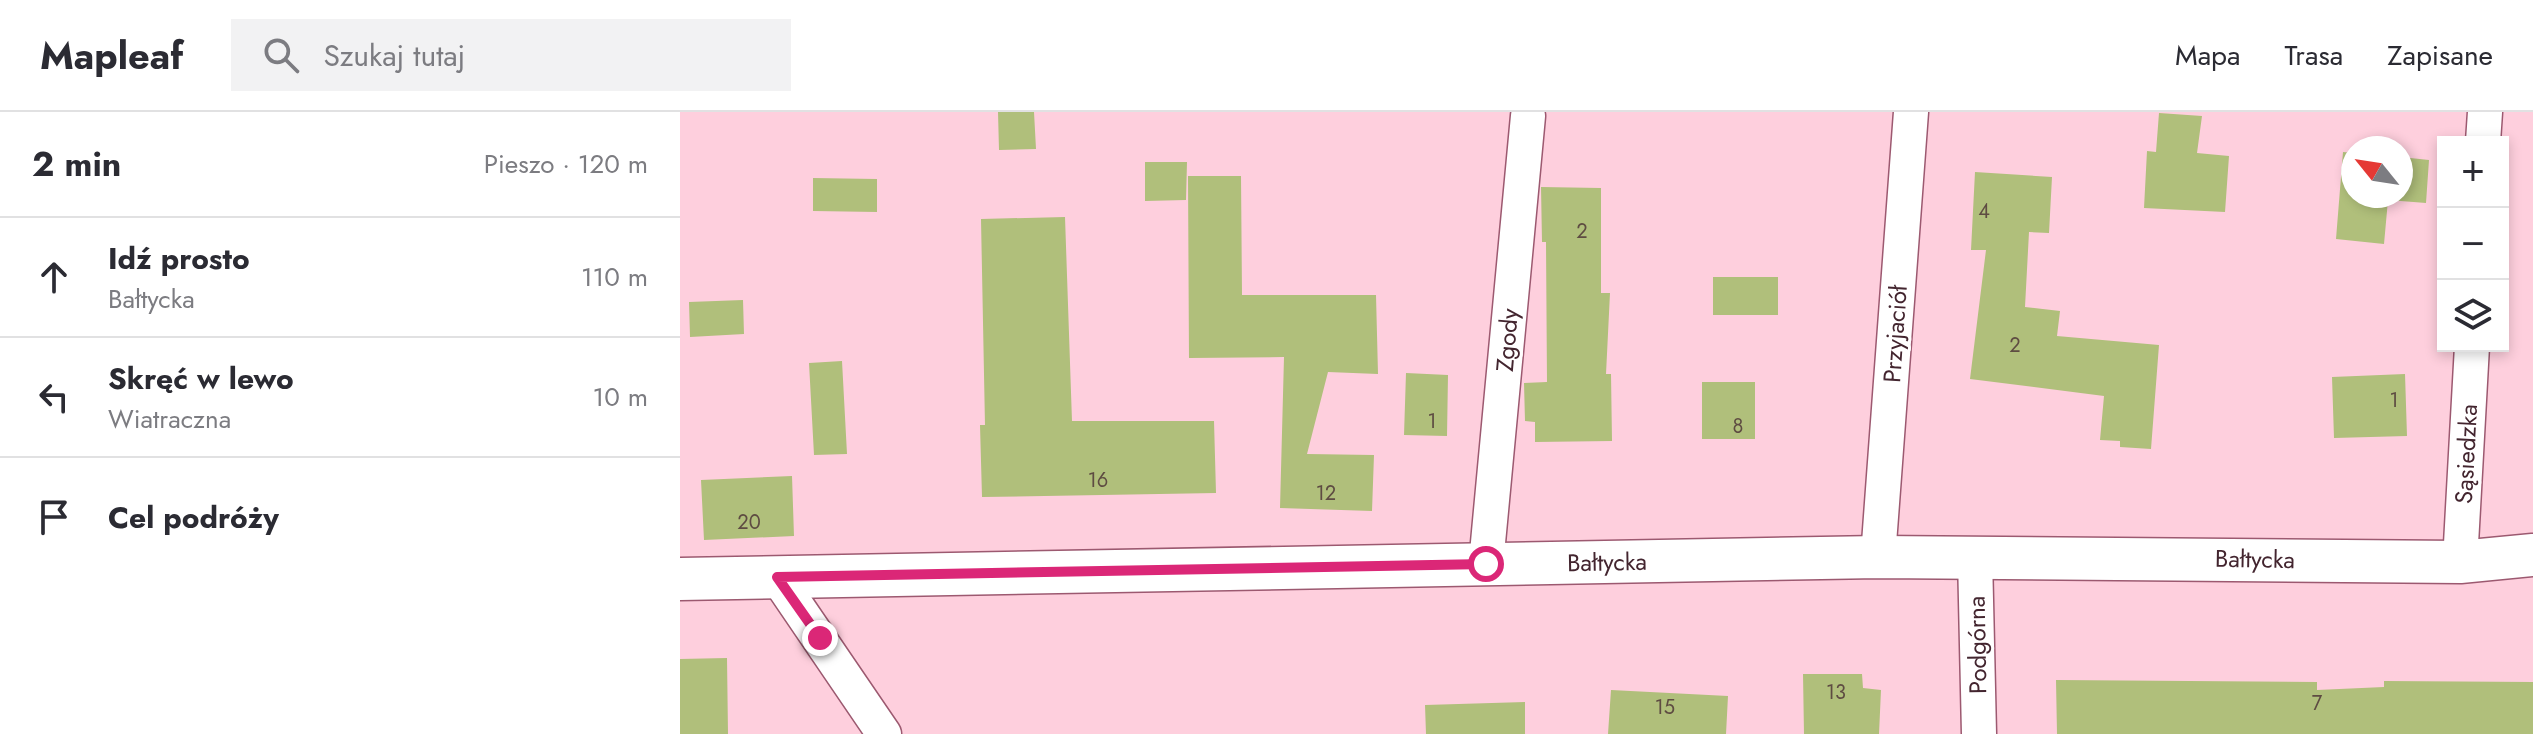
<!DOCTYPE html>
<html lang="pl">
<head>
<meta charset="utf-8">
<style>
	body { margin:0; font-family:Jost,sans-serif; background:#f2f2f3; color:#2b2b33 }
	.controls { position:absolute; right:24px; top:24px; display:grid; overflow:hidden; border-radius:0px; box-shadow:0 4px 12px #0003 }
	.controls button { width:72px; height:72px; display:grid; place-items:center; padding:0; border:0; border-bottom:2px solid #e1e1e2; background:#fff; color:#2b2b33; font:40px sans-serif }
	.compass { position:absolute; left:1661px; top:24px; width:72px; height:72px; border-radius:50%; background:#fff; box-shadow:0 4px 12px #0003; rotate:300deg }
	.stop { position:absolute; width:24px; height:24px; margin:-18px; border:6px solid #db2777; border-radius:50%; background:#fff }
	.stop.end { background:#db2777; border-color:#fff; box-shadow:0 2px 8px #0008 }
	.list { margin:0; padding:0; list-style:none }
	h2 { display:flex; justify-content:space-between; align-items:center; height:104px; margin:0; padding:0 32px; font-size:34px }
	h2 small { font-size:26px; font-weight:400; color:#7c7c81 }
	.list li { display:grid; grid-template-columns:52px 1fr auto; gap:24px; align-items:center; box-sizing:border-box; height:120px; padding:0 32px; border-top:2px solid #e1e1e2 }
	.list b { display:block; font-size:30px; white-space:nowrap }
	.list p { margin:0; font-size:26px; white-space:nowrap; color:#7c7c81 }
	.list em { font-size:26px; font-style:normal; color:#7c7c81 }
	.icon { flex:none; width:44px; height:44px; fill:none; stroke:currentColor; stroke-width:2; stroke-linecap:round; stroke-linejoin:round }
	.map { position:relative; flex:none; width:1853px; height:622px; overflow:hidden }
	header { display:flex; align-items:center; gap:48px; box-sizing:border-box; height:112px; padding:0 40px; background:#fff; border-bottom:2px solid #e1e1e2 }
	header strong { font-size:38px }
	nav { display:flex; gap:44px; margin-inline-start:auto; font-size:28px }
	.search { width:560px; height:72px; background:#f2f2f3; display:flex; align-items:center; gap:20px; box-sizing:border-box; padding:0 28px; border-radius:0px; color:#7c7c81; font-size:30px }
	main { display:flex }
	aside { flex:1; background:#fff }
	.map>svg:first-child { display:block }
	.building { fill:#b0bf7b }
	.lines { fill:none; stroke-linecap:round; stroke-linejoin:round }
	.minor-casing { stroke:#9c5970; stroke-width:37 }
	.tertiary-casing { stroke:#9c5970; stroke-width:45 }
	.minor { stroke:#fff; stroke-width:34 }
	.tertiary { stroke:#fff; stroke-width:42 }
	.route { stroke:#db2777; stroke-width:10 }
	.labels { text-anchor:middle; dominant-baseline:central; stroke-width:6; stroke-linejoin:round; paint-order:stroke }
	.number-label { font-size:20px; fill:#5e4c42 }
	.street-label { font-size:24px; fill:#43252f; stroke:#fff }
</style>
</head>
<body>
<header>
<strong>Mapleaf</strong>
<div class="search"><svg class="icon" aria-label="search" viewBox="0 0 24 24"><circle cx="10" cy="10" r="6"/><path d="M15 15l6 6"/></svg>Szukaj tutaj</div>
<nav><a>Mapa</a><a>Trasa</a><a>Zapisane</a></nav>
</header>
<main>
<aside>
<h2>2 min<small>Pieszo · 120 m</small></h2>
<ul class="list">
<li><svg class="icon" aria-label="ahead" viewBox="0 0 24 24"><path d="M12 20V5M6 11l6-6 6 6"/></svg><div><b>Idź prosto</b><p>Bałtycka</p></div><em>110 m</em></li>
<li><svg class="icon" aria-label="left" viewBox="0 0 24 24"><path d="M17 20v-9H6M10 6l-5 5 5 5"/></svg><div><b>Skręć w lewo</b><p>Wiatraczna</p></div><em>10 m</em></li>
<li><svg class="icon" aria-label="arrive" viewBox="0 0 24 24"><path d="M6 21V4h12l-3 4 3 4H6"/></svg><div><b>Cel podróży</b></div></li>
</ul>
</aside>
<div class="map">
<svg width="1853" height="622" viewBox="0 0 1853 622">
	<rect width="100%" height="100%" fill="#fecfdd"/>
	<path class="building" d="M 318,0 L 354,0 L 356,37 L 319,38 Z
		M 1479,1 L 1522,4 L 1517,41 L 1549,44 L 1545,100 L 1464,96 L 1467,39 L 1476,40 Z
		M 1663,40 L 1673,41 L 1673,84 L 1721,84 L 1721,45 L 1749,48 L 1746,91 L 1708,88 L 1704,132 L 1656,127 Z
		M 465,50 L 507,50 L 506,88 L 465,89 Z
		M 1295,60 L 1372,65 L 1369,121 L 1349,120 L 1345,195 L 1380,199 L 1377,224 L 1479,233 L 1471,337 L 1440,335 L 1440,329 L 1420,328 L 1424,284 L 1290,267 L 1306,138 L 1291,138 Z
		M 508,64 L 561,64 L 562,183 L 696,183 L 698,262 L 648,260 L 627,342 L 694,343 L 692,399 L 600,396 L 604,245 L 509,246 Z
		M 133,66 L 197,67 L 197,100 L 133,99 Z
		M 861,75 L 921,76 L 921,181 L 930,181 L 926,262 L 931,262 L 932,329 L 855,330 L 855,310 L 845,309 L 844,271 L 867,270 L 866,130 L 862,130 Z
		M 385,105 L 392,309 L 534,309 L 536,381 L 302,385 L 300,313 L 305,313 L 301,107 Z
		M 1033,165 L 1098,165 L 1098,203 L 1033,203 Z
		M 63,188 L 64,222 L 10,225 L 9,190 Z
		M 162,249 L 167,342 L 134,343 L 129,251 Z
		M 726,261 L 768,263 L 767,324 L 724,323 Z
		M 1725,262 L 1727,324 L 1654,326 L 1652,265 Z
		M 1022,270 L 1075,270 L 1075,327 L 1022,327 Z
		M 112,364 L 114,424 L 24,428 L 21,368 Z
		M 47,546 L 48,622 L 0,622 L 0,547 Z
		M 1123,562 L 1182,562 L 1183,576 L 1201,578 L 1199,622 L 1124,622 Z
		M 1376,568 L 1637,570 L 1637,578 L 1704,575 L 1704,569 L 1853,570 L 1853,622 L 1377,622 Z
		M 931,578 L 1048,584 L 1046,622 L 928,622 Z
		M 845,590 L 845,622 L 746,622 L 745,593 Z"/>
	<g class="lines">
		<defs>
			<path id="minor" d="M 1803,30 L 1805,0
				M 1295,444 L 1299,622
				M 1198,445 L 1231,0
				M 1780,450 L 1792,234
				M 806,452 L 848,4
				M 97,465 L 204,622"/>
			<path id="tertiary" d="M 0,467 L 1198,445 L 1780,450 L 1853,443"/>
		</defs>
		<use href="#minor" class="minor-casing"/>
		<use href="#tertiary" class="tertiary-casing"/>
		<use href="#minor" class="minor"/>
		<use href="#tertiary" class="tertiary"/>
	</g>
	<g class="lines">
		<path class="route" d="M 140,526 L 97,465 L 806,452"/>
	</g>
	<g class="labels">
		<g class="number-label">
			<text x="1304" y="99">4</text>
			<text x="902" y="119">2</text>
			<text x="1335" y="233">2</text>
			<text x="1714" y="288">1</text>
			<text x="752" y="309">1</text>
			<text x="1058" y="314">8</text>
			<text x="418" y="368">16</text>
			<text x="646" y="381">12</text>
			<text x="69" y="410">20</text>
			<text x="1156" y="580">13</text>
			<text x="1637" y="591">7</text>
			<text x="985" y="595">15</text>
		</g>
		<g class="street-label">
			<text transform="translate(1215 222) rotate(-86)">Przyjaciół</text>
			<text transform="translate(827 228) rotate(-85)">Zgody</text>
			<text transform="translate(1786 342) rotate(-87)">Sąsiedzka</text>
			<text transform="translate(1575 447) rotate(1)">Bałtycka</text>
			<text transform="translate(927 450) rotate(-1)">Bałtycka</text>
			<text transform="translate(1297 533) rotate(-91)">Podgórna</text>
		</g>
	</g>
</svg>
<div class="controls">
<button>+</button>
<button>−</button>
<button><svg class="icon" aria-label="layers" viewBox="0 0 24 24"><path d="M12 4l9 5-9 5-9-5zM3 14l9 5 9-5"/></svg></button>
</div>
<svg class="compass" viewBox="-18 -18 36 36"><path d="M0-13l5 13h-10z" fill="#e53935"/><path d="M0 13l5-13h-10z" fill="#7c7c81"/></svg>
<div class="stop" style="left:806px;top:452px"></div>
<div class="stop end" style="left:140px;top:526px"></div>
</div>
</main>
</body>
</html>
